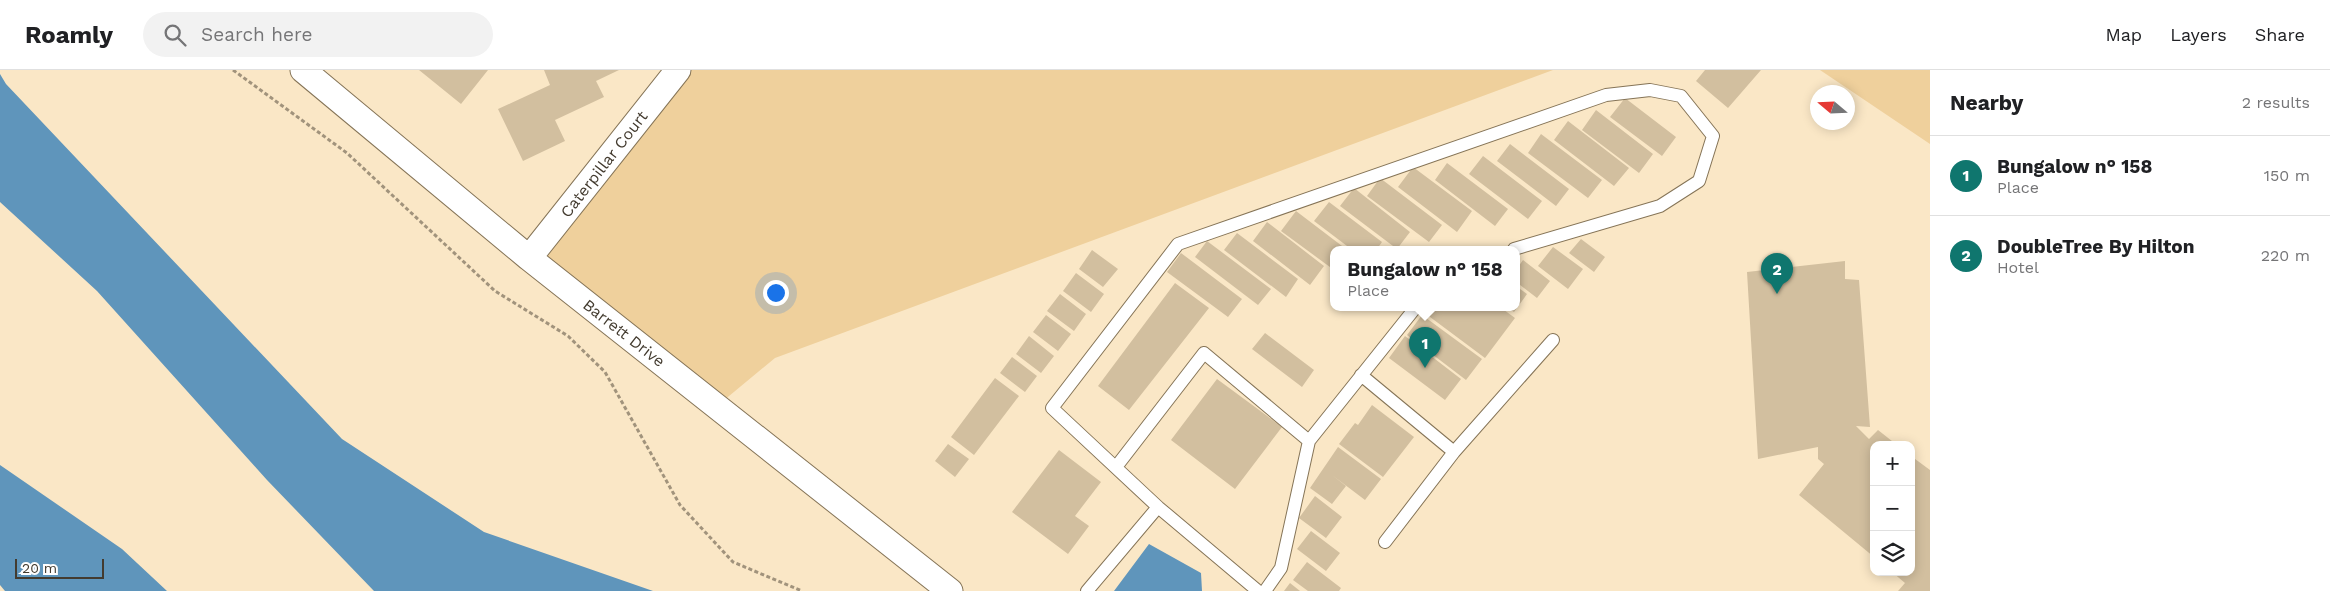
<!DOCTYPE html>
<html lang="en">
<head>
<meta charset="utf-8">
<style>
	body { margin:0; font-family:"Work Sans",sans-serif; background:#f2f2f2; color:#202124 }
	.controls { position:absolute; right:15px; bottom:15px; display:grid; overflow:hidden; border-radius:10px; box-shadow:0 2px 12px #0003 }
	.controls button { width:45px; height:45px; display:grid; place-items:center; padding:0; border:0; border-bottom:1px solid #e0e0e0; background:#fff; color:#202124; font:25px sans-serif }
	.compass { position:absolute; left:1810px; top:15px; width:45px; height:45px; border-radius:50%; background:#fff; box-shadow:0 2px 12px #0003; rotate:289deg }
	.scale { position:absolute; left:15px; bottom:12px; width:89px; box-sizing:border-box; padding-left:5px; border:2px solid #433b2f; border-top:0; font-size:14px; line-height:18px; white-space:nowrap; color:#433b2f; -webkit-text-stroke:4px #fff; paint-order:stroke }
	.you { position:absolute; left:775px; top:222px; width:18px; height:18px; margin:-12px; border:4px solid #fff; border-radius:50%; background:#1a73e8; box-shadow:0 0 0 8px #1a73e833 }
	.badge { display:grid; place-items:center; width:32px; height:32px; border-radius:50%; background:#0f766e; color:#fff; font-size:16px; font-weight:700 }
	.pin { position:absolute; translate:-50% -41px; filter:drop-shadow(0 1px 2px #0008) }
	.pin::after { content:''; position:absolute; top:26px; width:18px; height:15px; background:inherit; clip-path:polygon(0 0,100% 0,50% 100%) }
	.popup { position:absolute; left:1330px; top:176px; width:190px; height:65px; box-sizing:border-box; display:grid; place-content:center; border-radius:10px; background:#fff; filter:drop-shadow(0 1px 4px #0005); font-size:16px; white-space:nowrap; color:#757577 }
	.popup b { font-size:19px; color:#202124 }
	.popup::after { content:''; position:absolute; left:50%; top:100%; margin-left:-10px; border:10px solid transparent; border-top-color:#fff }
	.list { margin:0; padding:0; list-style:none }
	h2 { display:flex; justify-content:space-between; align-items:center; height:65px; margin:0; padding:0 20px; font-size:21px }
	h2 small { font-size:16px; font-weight:400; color:#757577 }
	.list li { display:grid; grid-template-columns:32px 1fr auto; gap:15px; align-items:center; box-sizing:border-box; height:80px; padding:0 20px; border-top:1px solid #e0e0e0 }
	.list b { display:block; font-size:19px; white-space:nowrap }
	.list p { margin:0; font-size:16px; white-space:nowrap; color:#757577 }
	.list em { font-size:16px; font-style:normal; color:#757577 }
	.icon { flex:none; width:28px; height:28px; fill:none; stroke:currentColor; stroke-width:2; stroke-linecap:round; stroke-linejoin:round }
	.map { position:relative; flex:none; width:1930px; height:521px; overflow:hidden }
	header { display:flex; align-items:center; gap:30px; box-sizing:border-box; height:70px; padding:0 25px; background:#fff; border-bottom:1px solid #e0e0e0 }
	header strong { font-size:24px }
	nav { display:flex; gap:28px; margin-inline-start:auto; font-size:18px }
	.search { width:350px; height:45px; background:#f2f2f2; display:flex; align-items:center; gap:12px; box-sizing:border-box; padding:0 18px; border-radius:28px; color:#757577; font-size:19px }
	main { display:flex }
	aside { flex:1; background:#fff }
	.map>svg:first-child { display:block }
	.green { fill:#efd09c }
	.water { fill:#5f95bb }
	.building { fill:#d2bf9f }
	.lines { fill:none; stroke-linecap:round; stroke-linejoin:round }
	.service-casing { stroke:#857457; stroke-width:14 }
	.minor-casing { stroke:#857457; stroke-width:27 }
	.path { stroke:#a1937c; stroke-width:3; stroke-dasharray:4 2.5; stroke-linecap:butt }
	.service { stroke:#fff; stroke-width:12 }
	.minor { stroke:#fff; stroke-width:25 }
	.labels { text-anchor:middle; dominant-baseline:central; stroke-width:5; stroke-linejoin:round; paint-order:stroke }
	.street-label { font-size:16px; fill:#433b2f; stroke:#fff }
</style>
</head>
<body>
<header>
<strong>Roamly</strong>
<div class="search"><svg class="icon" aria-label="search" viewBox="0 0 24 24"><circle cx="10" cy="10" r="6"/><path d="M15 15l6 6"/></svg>Search here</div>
<nav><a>Map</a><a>Layers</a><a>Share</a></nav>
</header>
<main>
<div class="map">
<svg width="1930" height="521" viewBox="0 0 1930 521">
	<rect width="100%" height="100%" fill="#fae7c6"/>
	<path class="green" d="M 678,0 L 1553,0 L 775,288 L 717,336 L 529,188 Z
		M 1820,0 L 1930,0 L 1930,74 Z"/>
	<path class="water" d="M 0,4 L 6,14 L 342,369 L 484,462 L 653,521 L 374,521 L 267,410 L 97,221 L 0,132 Z
		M 0,395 L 122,479 L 167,521 L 5,521 L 0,515 Z
		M 1149,474 L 1201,503 L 1202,521 L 1114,521 Z"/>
	<path class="building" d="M 419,0 L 488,0 L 461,34 Z
		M 544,0 L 619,0 L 596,11 L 604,27 L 555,50 L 565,71 L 523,91 L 498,39 L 550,15 Z
		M 1705,0 L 1761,0 L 1728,38 L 1696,11 Z
		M 1625,28 L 1676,67 L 1662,86 L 1610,47 Z
		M 1596,40 L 1653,84 L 1639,103 L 1582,60 Z
		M 1568,51 L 1629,98 L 1614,116 L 1554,70 Z
		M 1541,64 L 1602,110 L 1588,128 L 1528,83 Z
		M 1510,74 L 1569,119 L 1556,136 L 1497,91 Z
		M 1483,86 L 1542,131 L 1528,149 L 1469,104 Z
		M 1447,93 L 1508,139 L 1495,156 L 1435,110 Z
		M 1413,97 L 1472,141 L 1457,162 L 1398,117 Z
		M 1380,108 L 1442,155 L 1429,172 L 1367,126 Z
		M 1354,118 L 1410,162 L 1397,179 L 1340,136 Z
		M 1329,132 L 1382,172 L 1377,179 L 1351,179 L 1314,151 Z
		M 1296,141 L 1346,179 L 1334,179 L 1334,200 L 1281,161 Z
		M 1267,152 L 1324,196 L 1310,215 L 1253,171 Z
		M 1237,163 L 1298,209 L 1286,227 L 1224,180 Z
		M 1581,169 L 1605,187 L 1594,202 L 1569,183 Z
		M 1207,171 L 1271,219 L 1258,235 L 1195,187 Z
		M 1553,177 L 1583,199 L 1568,219 L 1538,196 Z
		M 1092,180 L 1118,199 L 1103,217 L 1079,199 Z
		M 1181,183 L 1242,229 L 1228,247 L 1167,202 Z
		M 1523,190 L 1550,211 L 1537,228 L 1516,212 L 1516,200 Z
		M 1845,191 L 1845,209 L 1859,210 L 1870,357 L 1856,356 L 1869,369 L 1878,360 L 1897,375 L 1874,375 L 1874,487 L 1799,425 L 1824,394 L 1818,389 L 1818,377 L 1758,389 L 1747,202 Z
		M 1076,203 L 1104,224 L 1091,242 L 1063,221 Z
		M 1175,213 L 1209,238 L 1129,340 L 1098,316 Z
		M 1516,216 L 1527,224 L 1514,242 L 1507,237 L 1516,237 Z
		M 1060,224 L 1086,244 L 1074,261 L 1047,241 Z
		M 1431,237 L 1500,237 L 1515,248 L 1485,288 L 1426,244 Z
		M 1046,245 L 1071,264 L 1058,281 L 1033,262 Z
		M 1422,245 L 1482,289 L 1466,310 L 1407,265 Z
		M 1265,263 L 1314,300 L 1302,317 L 1252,279 Z
		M 1029,266 L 1054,286 L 1041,303 L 1016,284 Z
		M 1405,266 L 1461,309 L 1445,330 L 1389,288 Z
		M 1012,287 L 1037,306 L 1025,322 L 1000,303 Z
		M 995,308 L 1019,326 L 974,385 L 951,367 Z
		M 1217,309 L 1282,357 L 1235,419 L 1171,370 Z
		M 1372,335 L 1414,367 L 1383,407 L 1339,374 L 1355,353 L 1358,355 Z
		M 948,374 L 969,389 L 955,407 L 935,391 Z
		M 1338,377 L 1381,409 L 1365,430 L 1332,405 L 1346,416 L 1332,434 L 1310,418 Z
		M 1059,380 L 1101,412 L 1075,446 L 1089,456 L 1068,484 L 1012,442 Z
		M 1911,386 L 1930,400 L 1930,521 L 1898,521 L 1905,513 L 1892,502 L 1911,502 Z
		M 1315,426 L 1342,447 L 1326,468 L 1299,448 Z
		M 1311,461 L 1340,483 L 1326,501 L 1297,479 Z
		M 1307,492 L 1341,518 L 1339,521 L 1308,521 L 1293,510 Z
		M 1290,513 L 1300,521 L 1284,521 Z"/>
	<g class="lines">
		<defs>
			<path id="service" d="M 1361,305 L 1454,382
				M 1116,397 L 1204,283 L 1309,371 L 1416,237
				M 1158,437 L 1258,521
				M 1385,472 L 1454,382 L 1553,270
				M 1087,521 L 1158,437 L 1052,338 L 1178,174 L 1606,25 L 1650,20 L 1681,26 L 1713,66 L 1699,111 L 1660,136 L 1514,179
				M 1265,521 L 1281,498 L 1309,371"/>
			<path id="minor" d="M 303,0 L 529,188 L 950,521
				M 529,188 L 678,0"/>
		</defs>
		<use href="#service" class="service-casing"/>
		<use href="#minor" class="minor-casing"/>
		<path class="path" d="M 233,0 L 347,83 L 495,221 L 568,266 L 605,302 L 680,435 L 733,492 L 802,521"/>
		<use href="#service" class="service"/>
		<use href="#minor" class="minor"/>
	</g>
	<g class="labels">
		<g class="street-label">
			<text transform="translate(604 94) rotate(-52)">Caterpillar Court</text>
			<text transform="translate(624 263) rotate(38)">Barrett Drive</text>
		</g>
	</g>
</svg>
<div class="controls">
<button>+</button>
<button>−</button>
<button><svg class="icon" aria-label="layers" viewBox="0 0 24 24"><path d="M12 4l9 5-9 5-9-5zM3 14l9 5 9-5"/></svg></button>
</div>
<svg class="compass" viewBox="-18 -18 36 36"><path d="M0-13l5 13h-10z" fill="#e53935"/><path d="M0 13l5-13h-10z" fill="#757577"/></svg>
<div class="scale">20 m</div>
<div class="you"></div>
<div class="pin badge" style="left:1425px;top:298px">1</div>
<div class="popup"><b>Bungalow n° 158</b>Place</div>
<div class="pin badge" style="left:1777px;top:224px">2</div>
</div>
<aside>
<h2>Nearby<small>2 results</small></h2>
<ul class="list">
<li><span class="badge">1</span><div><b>Bungalow n° 158</b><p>Place</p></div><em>150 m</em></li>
<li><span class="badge">2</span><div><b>DoubleTree By Hilton</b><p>Hotel</p></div><em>220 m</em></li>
</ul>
</aside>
</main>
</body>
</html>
